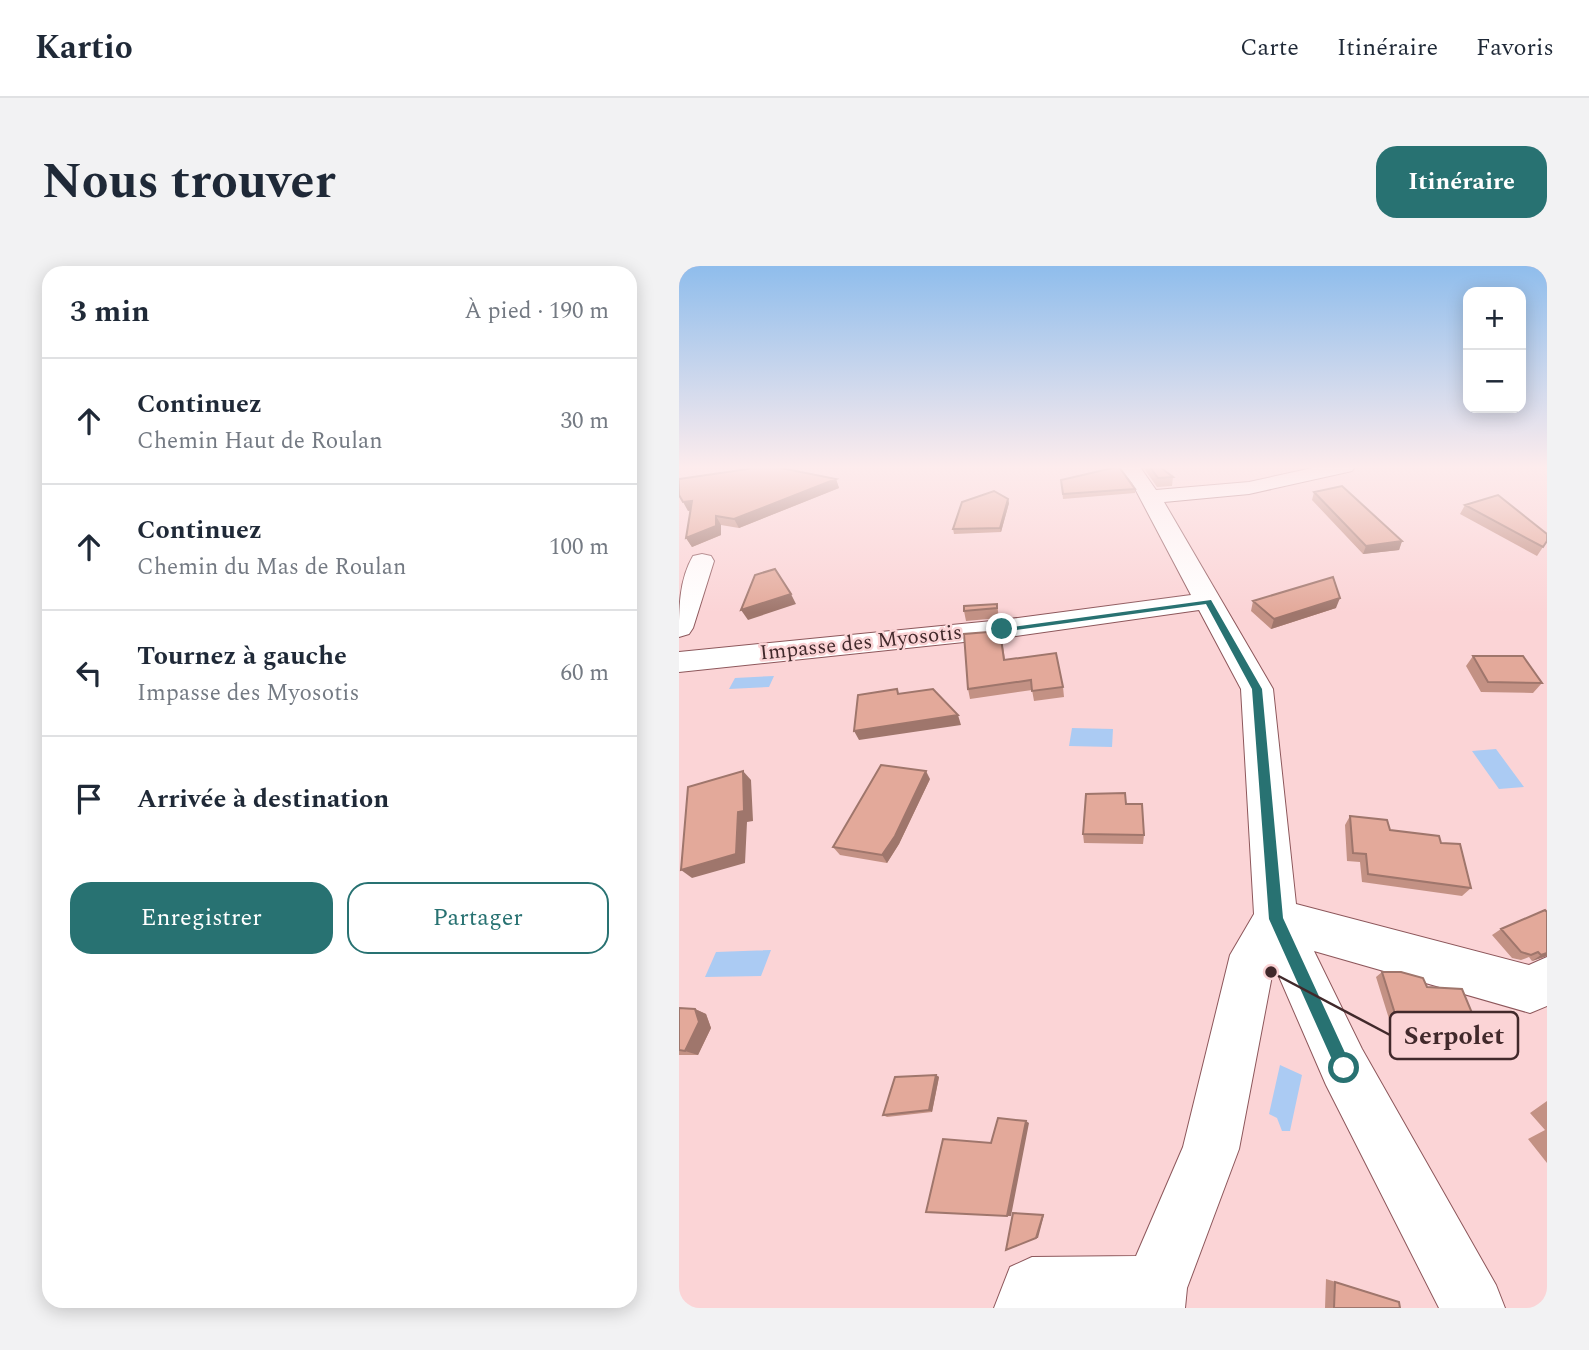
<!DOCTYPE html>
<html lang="fr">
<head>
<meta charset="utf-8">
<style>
	body { margin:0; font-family:Spectral,serif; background:#f2f2f3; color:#1f2937 }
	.controls { position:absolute; right:21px; top:21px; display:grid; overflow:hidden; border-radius:14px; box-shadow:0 4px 18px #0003 }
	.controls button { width:63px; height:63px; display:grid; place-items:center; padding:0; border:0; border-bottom:2px solid #e0e1e3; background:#fff; color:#1f2937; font:35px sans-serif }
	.stop { position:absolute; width:21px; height:21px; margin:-16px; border:5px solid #287272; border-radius:50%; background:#fff }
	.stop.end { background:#287272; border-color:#fff; box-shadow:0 2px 7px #0008 }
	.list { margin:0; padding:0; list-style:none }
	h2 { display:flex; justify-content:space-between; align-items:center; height:91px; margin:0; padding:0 28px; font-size:30px }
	h2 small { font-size:23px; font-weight:400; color:#747a83 }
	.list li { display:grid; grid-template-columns:46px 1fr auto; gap:21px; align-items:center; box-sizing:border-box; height:126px; padding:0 28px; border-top:2px solid #e0e1e3 }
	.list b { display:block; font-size:26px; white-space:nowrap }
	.list p { margin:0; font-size:23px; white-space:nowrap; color:#747a83 }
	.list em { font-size:23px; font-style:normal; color:#747a83 }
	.actions { display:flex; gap:14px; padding:21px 28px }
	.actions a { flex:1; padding:16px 0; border:2px solid #287272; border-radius:21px; text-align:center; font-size:24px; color:#287272 }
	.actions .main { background:#287272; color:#fff }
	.icon { flex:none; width:38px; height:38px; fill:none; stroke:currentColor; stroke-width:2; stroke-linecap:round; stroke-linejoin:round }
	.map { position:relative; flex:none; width:868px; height:1042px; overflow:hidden; border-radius:21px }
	header { display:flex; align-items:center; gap:42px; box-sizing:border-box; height:98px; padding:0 35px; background:#fff; border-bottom:2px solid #e0e1e3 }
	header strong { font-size:33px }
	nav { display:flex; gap:38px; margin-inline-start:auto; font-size:24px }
	.intro { display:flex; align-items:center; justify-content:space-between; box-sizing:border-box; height:168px; padding:0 42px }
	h1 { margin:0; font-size:49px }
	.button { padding:18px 32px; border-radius:21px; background:#287272; color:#fff; font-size:24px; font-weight:700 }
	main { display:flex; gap:42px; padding:0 42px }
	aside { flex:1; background:#fff; border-radius:21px; box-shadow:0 4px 18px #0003 }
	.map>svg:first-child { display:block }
	.water { fill:#abcbf3 }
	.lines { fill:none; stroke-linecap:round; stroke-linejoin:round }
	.minor-casing { stroke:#8d575b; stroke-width:2 }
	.minor { fill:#fff; fill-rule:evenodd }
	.wall { fill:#c39184 }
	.shaded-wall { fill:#9f766c }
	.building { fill:#e3a99a; stroke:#9f766c; stroke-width:2 }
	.route { fill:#287272 }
	.labels { text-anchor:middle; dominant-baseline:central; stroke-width:5; stroke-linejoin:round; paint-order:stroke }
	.far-street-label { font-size:21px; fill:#41292b; stroke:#fbd4d6 }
	.leader { fill:none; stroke:#41292b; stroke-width:2.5 }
	.callout-dot { fill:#41292b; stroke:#fbd4d6; stroke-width:2.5 }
	.callout { fill:#fbd4d6; stroke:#41292b; stroke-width:2.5 }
	.callout-label { font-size:26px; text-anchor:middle; font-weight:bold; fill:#41292b }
</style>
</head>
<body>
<header>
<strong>Kartio</strong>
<nav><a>Carte</a><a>Itinéraire</a><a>Favoris</a></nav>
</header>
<div class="intro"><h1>Nous trouver</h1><a class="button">Itinéraire</a></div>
<main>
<aside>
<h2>3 min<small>À pied · 190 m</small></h2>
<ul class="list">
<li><svg class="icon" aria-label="ahead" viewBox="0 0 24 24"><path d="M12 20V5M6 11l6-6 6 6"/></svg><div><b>Continuez</b><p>Chemin Haut de Roulan</p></div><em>30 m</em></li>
<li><svg class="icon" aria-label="ahead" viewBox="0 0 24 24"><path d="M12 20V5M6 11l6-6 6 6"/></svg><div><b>Continuez</b><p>Chemin du Mas de Roulan</p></div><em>100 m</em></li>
<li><svg class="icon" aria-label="left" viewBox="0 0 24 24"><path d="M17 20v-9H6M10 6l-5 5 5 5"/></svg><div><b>Tournez à gauche</b><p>Impasse des Myosotis</p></div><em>60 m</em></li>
<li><svg class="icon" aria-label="arrive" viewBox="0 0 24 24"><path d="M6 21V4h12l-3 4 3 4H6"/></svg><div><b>Arrivée à destination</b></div></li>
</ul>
<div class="actions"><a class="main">Enregistrer</a><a>Partager</a></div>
</aside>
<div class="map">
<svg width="868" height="1042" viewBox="0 0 868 1042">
	<rect width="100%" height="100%" fill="#fbd4d6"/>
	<path class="water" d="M 95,410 L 90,421 L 50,423 L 56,412 Z
		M 393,462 L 434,463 L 433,481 L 390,480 Z
		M 817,483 L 845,521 L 820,523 L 793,485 Z
		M 92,684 L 82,710 L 26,711 L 37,686 Z
		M 601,799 L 623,809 L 611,865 L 603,865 L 598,852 L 590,848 Z"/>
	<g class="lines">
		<defs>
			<path id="minor" d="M 440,201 L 461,201 L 477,224 L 570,216 L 638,201 L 676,201 L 673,205 L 570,228 L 485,236 L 594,423 L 617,638 L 850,699 L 868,691 L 868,740 L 851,747 L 635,685 L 683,783 L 817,1019 L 826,1042 L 760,1042 L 647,819 L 595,699 L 560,883 L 508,1022 L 506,1042 L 315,1042 L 331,1001 L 353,991 L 457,990 L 504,881 L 551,689 L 575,648 L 562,423 L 520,344 L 323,372 L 0,406 L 0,386 L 323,354 L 512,329 L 453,217 Z
				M 23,288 L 32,290 L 35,295 L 14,362 L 10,368 L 0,371 C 0,342 0,314 14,290 Z"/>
		</defs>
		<use href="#minor" class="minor-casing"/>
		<use href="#minor" class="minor"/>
	</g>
	<path class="wall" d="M 464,201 L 481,201 L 494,211 L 493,220 L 478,221 Z
		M 157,213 L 160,222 L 60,262 L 42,259 L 42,269 L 13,281 L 7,272 L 11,244 L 9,245 Z
		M 382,214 L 456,223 L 456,227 L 384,233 Z
		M 635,226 L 723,275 L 720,284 L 684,288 L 633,234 Z
		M 330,237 L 322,266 L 275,268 L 274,263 Z
		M 786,239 L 868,275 L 858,290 L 781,248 Z
		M 574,335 L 657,342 L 592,363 L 572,345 Z
		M 318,338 L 320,352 L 287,355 L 285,345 Z
		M 323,375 L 326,393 L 384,421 L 385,431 L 355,435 L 353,424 L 291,433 L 289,423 Z
		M 794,390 L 863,417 L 854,427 L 802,426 L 787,400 Z
		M 251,513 L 220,578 L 208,597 L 161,589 L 154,581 Z
		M 447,538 L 465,569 L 464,578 L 405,577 L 404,568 Z
		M 671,550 L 711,564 L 762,577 L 792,622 L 783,630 L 683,616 L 681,596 L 668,595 L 666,559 Z
		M 868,646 L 868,690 L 853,695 L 850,691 L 842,694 L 833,692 L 813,669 L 822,663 Z
		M 703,706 L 748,721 L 808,783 L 799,787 L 762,787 L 751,755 L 711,756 L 697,711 Z
		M 0,742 L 16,743 L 27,748 L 32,762 L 19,789 L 0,789 Z
		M 257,809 L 260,811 L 253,846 L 208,851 L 204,849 Z
		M 868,835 L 868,897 L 849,873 L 866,864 L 851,847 Z
		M 647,1013 L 709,1032 L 721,1042 L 646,1042 Z"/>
	<path class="shaded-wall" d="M 157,213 L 160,222 L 60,262 L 55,253 Z
		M 329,233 L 330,237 L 322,266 L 321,262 Z
		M 13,235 L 18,243 L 9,245 L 4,236 Z
		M 37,250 L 42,259 L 42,269 L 13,281 L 7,272 Z
		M 723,275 L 720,284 L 684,288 L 687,280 Z
		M 112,328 L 117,338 L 69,354 L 62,344 Z
		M 661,332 L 657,342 L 592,363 L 595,353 Z
		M 279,449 L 282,459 L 180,474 L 175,465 Z
		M 64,505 L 72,514 L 74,555 L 68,556 L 66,597 L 13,612 L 2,604 L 59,546 Z
		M 247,505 L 251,513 L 220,578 L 208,597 L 203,589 Z
		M 868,687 L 868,690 L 853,695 L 862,689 Z
		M 16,743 L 27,748 L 32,762 L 19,789 L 6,785 Z
		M 257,809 L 260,811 L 253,846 L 250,844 Z
		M 347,855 L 350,857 L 332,950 L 328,950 Z
		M 364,949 L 365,949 L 359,972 L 357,972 Z"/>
	<path class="building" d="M 73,201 L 97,201 L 157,213 L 55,253 L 37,250 L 37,260 L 7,272 L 13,235 L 4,236 L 0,229 L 0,213 L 69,203 Z
		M 438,201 L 440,201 L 456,223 L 384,228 L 382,214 Z
		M 471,201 L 481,201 L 494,211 L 479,212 Z
		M 663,220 L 723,275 L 687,280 L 635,226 Z
		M 315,225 L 329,233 L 321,262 L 274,263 L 283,236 Z
		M 819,229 L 868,268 L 868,275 L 864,281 L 786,239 Z
		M 96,303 L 112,328 L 62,344 L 76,309 Z
		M 654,311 L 661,332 L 595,353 L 574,335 Z
		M 318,338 L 318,342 L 285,345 L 285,340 Z
		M 321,365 L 325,394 L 377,387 L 384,421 L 353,425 L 352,414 L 289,423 L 285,368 Z
		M 794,390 L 844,390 L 863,417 L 809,416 Z
		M 218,423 L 219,428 L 254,423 L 279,449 L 175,465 L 179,429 Z
		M 202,499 L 247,505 L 216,570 L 203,589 L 154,581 Z
		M 64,505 L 65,545 L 59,546 L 57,588 L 2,604 L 9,521 Z
		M 446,527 L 447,538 L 463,538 L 465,569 L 404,568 L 407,528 Z
		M 671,550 L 708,554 L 711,564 L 760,570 L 762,577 L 781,578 L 792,622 L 689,608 L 687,588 L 674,587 Z
		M 866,644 L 868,646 L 868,687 L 862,689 L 859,686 L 852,689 L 842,686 L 822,663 Z
		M 703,706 L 722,706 L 744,712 L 748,721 L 783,723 L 808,783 L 771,783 L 758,750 L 717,751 Z
		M 0,742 L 16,743 L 20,756 L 6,785 L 0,784 Z
		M 257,809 L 250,844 L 204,849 L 216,811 Z
		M 319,852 L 347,855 L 328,950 L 247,946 L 264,873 L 312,877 Z
		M 334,947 L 364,949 L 357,972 L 327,984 Z
		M 656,1016 L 720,1036 L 721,1042 L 655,1042 Z"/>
	<linearGradient id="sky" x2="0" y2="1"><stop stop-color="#8fbdec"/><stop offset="0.58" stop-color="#fdeced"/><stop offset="1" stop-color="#fdeced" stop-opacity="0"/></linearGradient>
	<rect width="868" height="347" fill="url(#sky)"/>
	<path class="route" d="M 532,334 L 583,423 L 604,652 L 673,802 L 665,810 L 659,807 L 590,653 L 573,423 L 527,338 L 323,366 L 318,363 Z"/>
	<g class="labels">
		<g class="far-street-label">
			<text transform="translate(182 377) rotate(-6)">Impasse des Myosotis</text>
		</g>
	</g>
	<path class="leader" d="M592 706L711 769"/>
	<circle class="callout-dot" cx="592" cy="706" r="7"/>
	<rect class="callout" x="711" y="746" width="128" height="47" rx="7"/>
	<g class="callout-label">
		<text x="775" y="778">Serpolet</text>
	</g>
</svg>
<div class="controls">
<button>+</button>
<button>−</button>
</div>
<div class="stop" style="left:665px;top:802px"></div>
<div class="stop end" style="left:323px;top:363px"></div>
</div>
</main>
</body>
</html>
